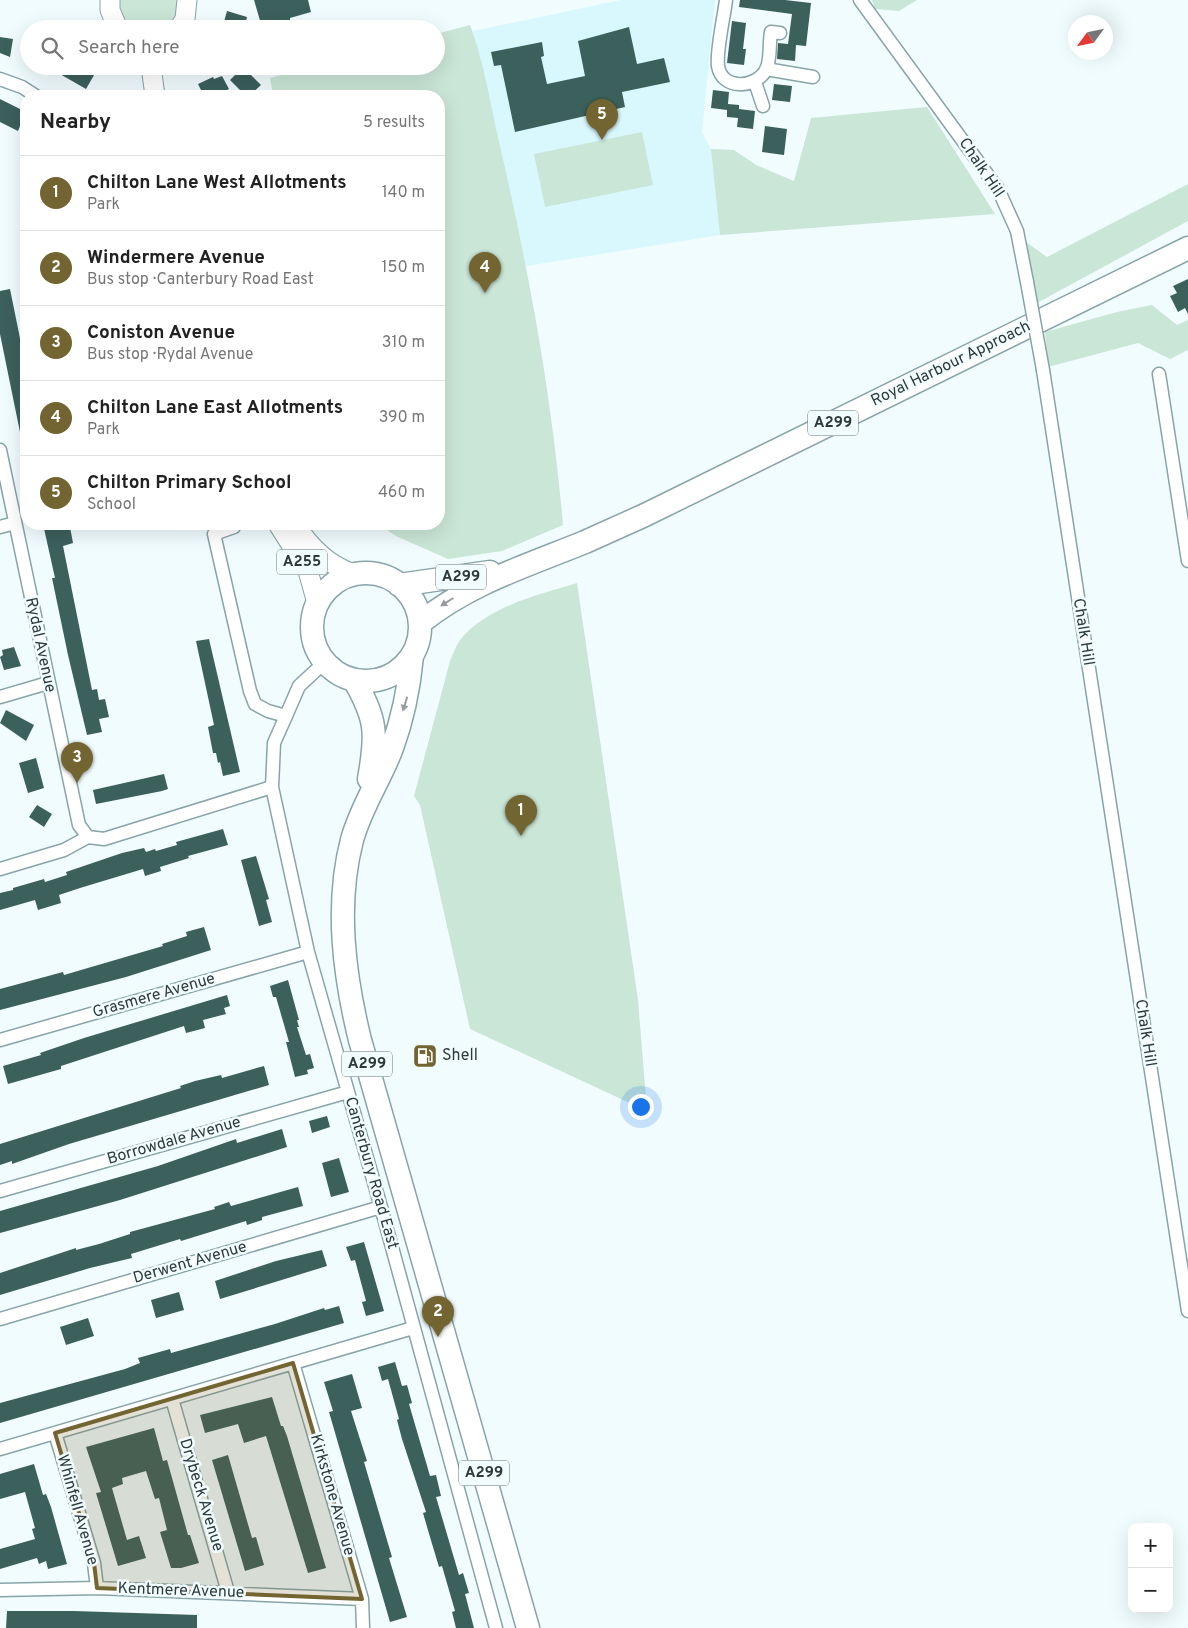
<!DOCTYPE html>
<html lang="en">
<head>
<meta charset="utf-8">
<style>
	body { margin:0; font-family:Overpass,sans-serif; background:#f2f2f2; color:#222 }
	.controls { position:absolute; right:15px; bottom:15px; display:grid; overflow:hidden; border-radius:10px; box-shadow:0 5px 20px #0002 }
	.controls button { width:45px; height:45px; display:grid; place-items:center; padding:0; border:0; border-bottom:1px solid #e0e0e0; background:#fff; color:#222; font:25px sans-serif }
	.compass { position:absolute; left:1068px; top:15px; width:45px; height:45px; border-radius:50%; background:#fff; box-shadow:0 5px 20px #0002; rotate:237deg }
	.you { position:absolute; left:640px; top:1106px; width:18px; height:18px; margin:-12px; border:4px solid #fff; border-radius:50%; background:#1a73e8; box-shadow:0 0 0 8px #1a73e833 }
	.badge { display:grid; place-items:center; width:32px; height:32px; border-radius:50%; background:#726532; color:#fff; font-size:16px; font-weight:700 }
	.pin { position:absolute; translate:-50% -41px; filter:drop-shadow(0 1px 2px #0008) }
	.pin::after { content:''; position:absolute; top:26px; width:18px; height:15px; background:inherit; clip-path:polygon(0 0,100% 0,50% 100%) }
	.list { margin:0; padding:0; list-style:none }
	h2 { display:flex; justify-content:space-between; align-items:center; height:65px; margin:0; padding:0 20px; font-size:21px }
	h2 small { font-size:16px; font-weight:400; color:#767676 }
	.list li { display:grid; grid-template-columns:32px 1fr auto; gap:15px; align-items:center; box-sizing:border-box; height:75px; padding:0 20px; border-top:1px solid #e0e0e0 }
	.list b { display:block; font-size:19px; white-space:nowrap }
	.list p { margin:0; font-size:16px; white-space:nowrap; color:#767676 }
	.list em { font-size:16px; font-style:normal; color:#767676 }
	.icon { flex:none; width:28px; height:28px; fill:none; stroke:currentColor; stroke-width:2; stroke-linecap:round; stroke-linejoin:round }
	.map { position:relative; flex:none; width:1188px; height:1628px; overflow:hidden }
	.search { position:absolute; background:#fff; box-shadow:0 5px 20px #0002; left:20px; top:20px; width:425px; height:55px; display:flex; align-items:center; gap:12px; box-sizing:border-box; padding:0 18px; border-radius:28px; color:#767676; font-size:19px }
	.panel { position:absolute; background:#fff; box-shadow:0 5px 20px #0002; left:20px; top:90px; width:425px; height:440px; border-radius:20px }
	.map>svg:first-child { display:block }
	.built { fill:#d9f8fe }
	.green { fill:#cae6d7 }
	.building { fill:#3c605b }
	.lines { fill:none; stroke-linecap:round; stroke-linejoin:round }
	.street-casing { stroke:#88a4a9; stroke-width:15 }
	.primary-casing { stroke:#88a4a9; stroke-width:21 }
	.highway-casing { stroke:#88a4a9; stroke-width:25 }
	.street { stroke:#fff; stroke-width:12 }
	.primary { stroke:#fff; stroke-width:19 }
	.highway { stroke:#fff; stroke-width:22 }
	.street-bridge-casing { stroke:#88a4a9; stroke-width:15; stroke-linecap:butt }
	.street-bridge { stroke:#fff; stroke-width:12 }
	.oneway { fill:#969c9d }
	.marked { fill:#726532; fill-opacity:0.2; stroke:#726532; stroke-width:4; stroke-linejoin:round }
	.labels { text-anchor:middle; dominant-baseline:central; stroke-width:5; stroke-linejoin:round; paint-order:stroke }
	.shield { fill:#f1fcfe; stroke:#687476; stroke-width:1 }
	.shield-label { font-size:15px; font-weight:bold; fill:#2d393b }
	.street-label { font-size:16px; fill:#2d393b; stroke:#f1fcfe }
	.poi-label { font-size:16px; fill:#2d393b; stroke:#f1fcfe; text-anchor:start }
</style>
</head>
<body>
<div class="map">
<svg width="1188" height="1628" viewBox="0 0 1188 1628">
	<rect width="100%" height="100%" fill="#f1fcfe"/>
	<path class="built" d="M 621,0 L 715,0 L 702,132 L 711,149 L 734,150 L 761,232 L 720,235 L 526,266 L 473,31 Z"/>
	<path class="green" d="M 119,0 L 177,0 C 178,12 174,21 165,29 L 132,29 L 122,18 Z
		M 872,0 L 917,0 L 899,11 L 875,9 Z
		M 470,25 C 484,61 491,108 500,146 C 529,271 552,397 563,525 L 502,551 L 448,559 L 398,537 L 377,524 L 439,524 L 439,96 L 273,96 L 270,78 L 315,66 L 436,66 L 436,34 Z
		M 927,107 L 995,214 L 720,235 L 711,149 L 734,150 L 756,165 L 794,181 L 811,118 Z
		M 642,132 L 653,185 L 545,207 L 534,154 Z
		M 1188,184 L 1188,221 L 1037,303 L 1026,242 L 1047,257 Z
		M 1152,305 L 1177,325 L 1188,320 L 1188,350 L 1170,359 L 1138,343 L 1048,367 L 1045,332 L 1117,312 Z
		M 577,583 L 638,1000 L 647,1111 L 470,1029 L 420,805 L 414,796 L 450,661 C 453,654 456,646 460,640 C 488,606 538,595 577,583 Z"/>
	<path class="building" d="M 254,0 L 308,0 L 311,12 L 290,18 L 290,20 L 279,23 L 278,20 L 261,24 Z
		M 740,0 L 785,0 L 811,3 L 806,46 L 796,45 L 795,61 L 777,59 L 778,43 L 788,44 L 792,14 L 739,7 Z
		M 227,11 L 247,17 L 244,29 L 222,29 Z
		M 732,21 L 746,23 L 743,49 L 746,49 L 744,65 L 727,63 Z
		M 629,27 L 637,64 L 664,58 L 670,82 L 622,92 L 625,107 L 515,132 L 501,65 L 494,66 L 491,52 L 542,42 L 544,56 L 541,57 L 547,84 L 585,76 L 578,41 Z
		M 0,37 L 13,39 L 10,57 L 0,53 Z
		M 46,66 L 91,66 L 97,70 L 86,89 Z
		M 241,69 L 247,75 L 249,73 L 261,85 L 249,96 L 244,91 L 243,93 L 230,80 Z
		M 222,76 L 229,89 L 216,96 L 204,96 L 198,84 L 213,77 L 214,79 Z
		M 774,84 L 792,86 L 790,102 L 772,100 Z
		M 713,90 L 729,92 L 728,104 L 739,105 L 739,109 L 755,111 L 753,129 L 737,127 L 738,118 L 727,117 L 727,110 L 711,108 Z
		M 0,99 L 26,112 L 18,131 L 0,122 Z
		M 765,126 L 787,129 L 784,155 L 762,152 Z
		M 1188,279 L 1188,314 L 1185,308 L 1178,312 L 1170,296 L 1177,293 L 1173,286 Z
		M 10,289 L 26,368 L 26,436 L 21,437 L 0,334 L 0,291 Z
		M 43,524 L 64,524 L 65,529 L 70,527 L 73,543 L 63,546 L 92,690 L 97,689 L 99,700 L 105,699 L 109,717 L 99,719 L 102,732 L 87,735 L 68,655 L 52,578 L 55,578 Z
		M 209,639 L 240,772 L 223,776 L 220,762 L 218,763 L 216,753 L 213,753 L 208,727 L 214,725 L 196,641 Z
		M 14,647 L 21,666 L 4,670 L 0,657 L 3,655 L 2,650 Z
		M 6,710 L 34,725 L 26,741 L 0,723 Z
		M 36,758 L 44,788 L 28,793 L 19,763 Z
		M 164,774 L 168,789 L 162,791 L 96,804 L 93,790 Z
		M 37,805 L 52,814 L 44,827 L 29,817 Z
		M 223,829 L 228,845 L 188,856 L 189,858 L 160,867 L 161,871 L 145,876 L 143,869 L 80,888 L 59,895 L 61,903 L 38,910 L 35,900 L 0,910 L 0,893 L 13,890 L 13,888 L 44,879 L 45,882 L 67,875 L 66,872 L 122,853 L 144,848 L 146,852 L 155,849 L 156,851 L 177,845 L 176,842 Z
		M 256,856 L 269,899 L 266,900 L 272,922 L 259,926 L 241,860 Z
		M 204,927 L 211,950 L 126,977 L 0,1010 L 0,989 L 63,972 L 64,975 L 163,946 L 162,944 L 187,936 L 186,932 Z
		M 288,980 L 299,1020 L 297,1020 L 299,1027 L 297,1027 L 306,1055 L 310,1054 L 314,1068 L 307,1070 L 308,1074 L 295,1077 L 286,1042 L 289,1042 L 276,997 L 273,997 L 270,986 Z
		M 227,995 L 230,1006 L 224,1008 L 226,1014 L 203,1020 L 205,1028 L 186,1033 L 184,1026 L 61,1066 L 61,1069 L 8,1084 L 3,1066 L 41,1055 L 40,1053 L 84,1038 Z
		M 264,1066 L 269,1085 L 69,1144 L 12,1164 L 12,1161 L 0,1165 L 0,1144 L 181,1088 L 180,1086 L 195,1081 L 221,1075 L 222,1078 Z
		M 327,1116 L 330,1127 L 312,1133 L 309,1121 Z
		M 282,1129 L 287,1147 L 120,1200 L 0,1233 L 0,1211 L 158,1166 L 236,1139 L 237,1143 Z
		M 339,1158 L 349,1192 L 331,1197 L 322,1163 Z
		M 298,1187 L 303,1206 L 262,1217 L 262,1220 L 247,1225 L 246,1221 L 181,1241 L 180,1239 L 131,1254 L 132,1258 L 90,1268 L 0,1295 L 0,1273 L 76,1248 L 76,1250 L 99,1244 L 130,1234 L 130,1232 L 215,1209 L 214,1207 L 229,1202 L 231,1206 Z
		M 364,1242 L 384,1311 L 366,1316 L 362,1302 L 366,1301 L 355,1260 L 351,1261 L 346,1247 Z
		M 322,1250 L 327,1266 L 220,1299 L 215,1281 L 276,1261 Z
		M 179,1292 L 184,1310 L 156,1318 L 151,1300 Z
		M 339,1306 L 344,1323 L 0,1423 L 0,1403 L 125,1369 L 140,1363 L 138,1358 L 170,1349 L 171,1353 L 275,1324 L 324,1308 L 325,1310 Z
		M 88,1318 L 94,1336 L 66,1345 L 60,1327 Z
		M 395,1362 L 402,1386 L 407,1385 L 412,1403 L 409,1404 L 430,1476 L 436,1475 L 441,1496 L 436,1497 L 459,1575 L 463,1573 L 469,1593 L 465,1594 L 474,1628 L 456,1628 L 452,1612 L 455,1611 L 442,1566 L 439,1567 L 430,1537 L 423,1513 L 426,1512 L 402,1439 L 397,1420 L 399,1419 L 388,1379 L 382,1381 L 378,1367 Z
		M 352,1374 L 362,1408 L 351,1411 L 367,1461 L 364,1462 L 392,1557 L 389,1558 L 407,1617 L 390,1622 L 329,1412 L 333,1411 L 324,1382 Z
		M 272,1397 L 281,1426 L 283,1426 L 287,1436 L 326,1568 L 308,1573 L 266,1436 L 244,1443 L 238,1424 L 205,1433 L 200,1415 Z
		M 154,1428 L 163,1461 L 167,1460 L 188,1535 L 190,1535 L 199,1563 L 181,1568 L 171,1568 L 160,1532 L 167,1530 L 159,1498 L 155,1499 L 146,1471 L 122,1478 L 123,1484 L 112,1488 L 127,1540 L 139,1536 L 146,1558 L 118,1566 L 96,1493 L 101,1492 L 86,1447 Z
		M 228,1455 L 252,1538 L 256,1537 L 264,1565 L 245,1571 L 212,1460 Z
		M 34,1464 L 43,1495 L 46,1494 L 51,1507 L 67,1564 L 48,1569 L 46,1561 L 39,1564 L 37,1558 L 0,1569 L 0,1549 L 35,1539 L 32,1529 L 35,1528 L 25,1492 L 0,1499 L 0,1474 Z
		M 7,1611 L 74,1611 L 197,1615 L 197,1628 L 6,1628 Z"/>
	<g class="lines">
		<defs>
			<path id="street" d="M 726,0 C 724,17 716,51 718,66 C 722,90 755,89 766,70 C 771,61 769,42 771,32 L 780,33
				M 860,0 L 998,189 L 1017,231 L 1027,282
				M 766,69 L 813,77
				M 0,79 L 22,87 L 36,96
				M 755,82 L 763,106
				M 1043,370 L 1188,1311
				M 1159,374 L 1188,561
				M 0,450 L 79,825 L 88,837
				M 0,527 L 15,523
				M 234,527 L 214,534 L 250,691 L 255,704 L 268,711 L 286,716
				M 325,662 L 299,686 L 286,716 L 274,743 L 272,787 L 308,952 L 381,1207 L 496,1628
				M 0,697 L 48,683
				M 0,869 L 64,850 L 88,837 L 104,839 L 272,787
				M 0,1040 L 308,952
				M 0,1191 L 348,1092
				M 0,1319 L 381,1207
				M 293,1363 L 362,1599 L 363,1628
				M 172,1399 L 228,1592
				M 55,1433 L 94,1563 L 97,1588
				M 0,1449 L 413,1328
				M 0,1590 L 97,1588 L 362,1599"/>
			<path id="primary" d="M 110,0 L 110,10 L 118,29
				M 179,29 L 185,19 L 187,0
				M 151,66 L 155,96
				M 278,524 L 308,571 L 317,603
				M 295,524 C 309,546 329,566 354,574"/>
			<path id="highway" d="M312 627a54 54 0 1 1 108 0a54 54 0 1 1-108 0Z
				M 399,585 L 490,572
				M 420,623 C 470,583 526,566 585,542 C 605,533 625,524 645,515 L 1188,248
				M 412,656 C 409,688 403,718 392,748 C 380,780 361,807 352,840 C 335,905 344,975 360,1040 L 528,1628
				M 354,680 C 377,719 377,734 369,779"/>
		</defs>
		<use href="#street" class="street-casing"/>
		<use href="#primary" class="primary-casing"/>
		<use href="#highway" class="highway-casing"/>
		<use href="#street" class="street"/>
		<use href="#primary" class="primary"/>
		<use href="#highway" class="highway"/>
		<defs>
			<path id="street-bridge" d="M 1027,282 L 1043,370"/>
		</defs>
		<use href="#street-bridge" class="street-bridge-casing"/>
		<use href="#street-bridge" class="street-bridge"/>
	</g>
	<defs><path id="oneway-solid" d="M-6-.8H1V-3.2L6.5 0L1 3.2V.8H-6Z" transform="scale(1.25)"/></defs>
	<g class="oneway">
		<use href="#oneway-solid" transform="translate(447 602) rotate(148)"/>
		<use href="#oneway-solid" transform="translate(405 704) rotate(107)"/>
	</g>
	<path class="marked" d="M 293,1363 L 362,1599 L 97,1588 L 94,1563 L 55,1433 Z"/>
	<defs>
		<symbol id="fuel-square" viewBox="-11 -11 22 22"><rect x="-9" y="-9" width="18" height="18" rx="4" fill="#726532" stroke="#f1fcfe"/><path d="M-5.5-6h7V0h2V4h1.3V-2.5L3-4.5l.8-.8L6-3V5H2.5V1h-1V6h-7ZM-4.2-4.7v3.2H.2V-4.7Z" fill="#fff"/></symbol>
	</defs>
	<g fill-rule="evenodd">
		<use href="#fuel-square" x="411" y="1042" width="28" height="28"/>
	</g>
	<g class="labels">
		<g class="shield">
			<rect x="808" y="410.5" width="50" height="25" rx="4"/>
			<rect x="277" y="549.5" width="50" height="25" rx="4"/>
			<rect x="436" y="564.5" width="50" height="25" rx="4"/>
			<rect x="342" y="1051.5" width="50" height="25" rx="4"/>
			<rect x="459" y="1460.5" width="50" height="25" rx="4"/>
		</g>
		<g class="shield-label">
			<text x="833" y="423">A299</text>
			<text x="302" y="562">A255</text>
			<text x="461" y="577">A299</text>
			<text x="367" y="1064">A299</text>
			<text x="484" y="1473">A299</text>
		</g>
		<g class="street-label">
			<text transform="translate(981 168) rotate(56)">Chalk Hill</text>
			<text transform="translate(951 364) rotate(-26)">Royal Harbour Approach</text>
			<text transform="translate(1083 632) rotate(81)">Chalk Hill</text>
			<text transform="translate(40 645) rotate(78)">Rydal Avenue</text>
			<text transform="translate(154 996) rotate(-16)">Grasmere Avenue</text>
			<text transform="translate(1145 1033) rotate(81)">Chalk Hill</text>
			<text transform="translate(174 1141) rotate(-16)">Borrowdale Avenue</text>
			<text transform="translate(371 1173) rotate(74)">Canterbury Road East</text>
			<text transform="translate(190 1263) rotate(-16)">Derwent Avenue</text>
			<text transform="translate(201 1495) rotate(73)">Drybeck Avenue</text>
			<text transform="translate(332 1495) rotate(74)">Kirkstone Avenue</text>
			<text transform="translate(77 1510) rotate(74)">Whinfell Avenue</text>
			<text transform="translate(181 1591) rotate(2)">Kentmere Avenue</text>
		</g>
		<g class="poi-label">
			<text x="442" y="1056">Shell</text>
		</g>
	</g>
</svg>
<div class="controls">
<button>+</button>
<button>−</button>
</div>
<svg class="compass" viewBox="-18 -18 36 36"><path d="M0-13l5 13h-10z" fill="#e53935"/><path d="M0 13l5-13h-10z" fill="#767676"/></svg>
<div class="you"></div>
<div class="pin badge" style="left:521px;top:836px">1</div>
<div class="pin badge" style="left:438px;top:1337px">2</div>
<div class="pin badge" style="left:77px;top:783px">3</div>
<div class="pin badge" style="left:485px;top:293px">4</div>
<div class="pin badge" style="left:602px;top:140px">5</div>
<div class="search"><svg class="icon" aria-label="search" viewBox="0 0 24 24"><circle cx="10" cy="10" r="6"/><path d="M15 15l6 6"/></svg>Search here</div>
<section class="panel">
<h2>Nearby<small>5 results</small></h2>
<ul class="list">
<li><span class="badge">1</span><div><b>Chilton Lane West Allotments</b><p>Park</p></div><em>140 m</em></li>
<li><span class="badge">2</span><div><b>Windermere Avenue</b><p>Bus stop · Canterbury Road East</p></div><em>150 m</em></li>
<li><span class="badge">3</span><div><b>Coniston Avenue</b><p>Bus stop · Rydal Avenue</p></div><em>310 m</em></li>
<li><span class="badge">4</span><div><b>Chilton Lane East Allotments</b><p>Park</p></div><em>390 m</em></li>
<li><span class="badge">5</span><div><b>Chilton Primary School</b><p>School</p></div><em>460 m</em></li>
</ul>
</section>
</div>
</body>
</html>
